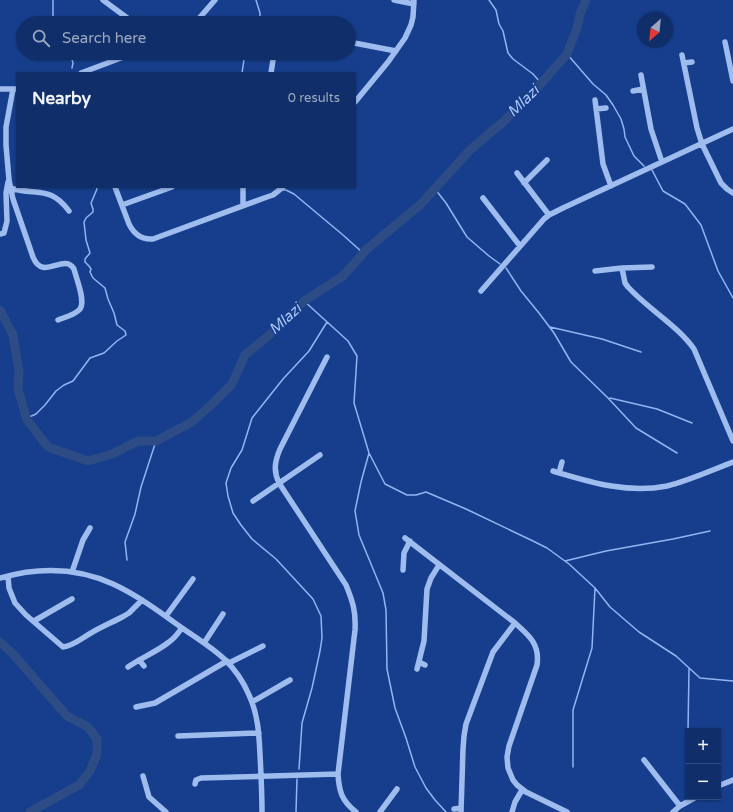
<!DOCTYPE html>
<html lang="en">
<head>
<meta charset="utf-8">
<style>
	body { margin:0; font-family:"Varela Round",sans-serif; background:#1e3a71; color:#f1f3f6 }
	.controls { position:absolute; right:12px; bottom:12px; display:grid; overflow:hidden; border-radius:0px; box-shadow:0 1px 3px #0004 }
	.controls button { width:36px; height:36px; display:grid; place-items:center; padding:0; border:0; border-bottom:1px solid #304a7d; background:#102e69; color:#f1f3f6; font:20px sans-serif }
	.compass { position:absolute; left:637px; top:12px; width:36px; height:36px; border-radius:50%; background:#102e69; box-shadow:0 1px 3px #0004; rotate:207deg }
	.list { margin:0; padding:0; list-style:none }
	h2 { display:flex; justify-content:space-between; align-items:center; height:52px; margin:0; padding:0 16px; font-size:17px }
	h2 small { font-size:13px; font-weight:400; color:#9ca8c0 }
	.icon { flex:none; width:22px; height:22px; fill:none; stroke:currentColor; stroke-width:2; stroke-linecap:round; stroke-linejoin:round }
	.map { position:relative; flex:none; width:733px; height:812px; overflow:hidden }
	.search { position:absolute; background:#102e69; box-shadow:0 1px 3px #0004; left:16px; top:16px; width:340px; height:44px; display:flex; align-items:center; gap:10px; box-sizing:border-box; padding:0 14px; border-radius:22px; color:#9ca8c0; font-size:15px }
	.panel { position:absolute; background:#102e69; box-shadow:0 1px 3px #0004; left:16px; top:72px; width:340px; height:116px; border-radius:0px }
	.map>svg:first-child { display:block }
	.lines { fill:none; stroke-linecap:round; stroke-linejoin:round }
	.stream { stroke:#92b5f2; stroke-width:1.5 }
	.river { stroke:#2d4b85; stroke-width:9 }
	.minor { stroke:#9fbcef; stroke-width:5.5 }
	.labels { text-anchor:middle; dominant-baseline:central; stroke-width:3; stroke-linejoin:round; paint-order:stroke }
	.water-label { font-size:15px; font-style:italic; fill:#abc6f7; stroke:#163e8c }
</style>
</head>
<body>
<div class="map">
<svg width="733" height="812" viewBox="0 0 733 812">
	<rect width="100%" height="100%" fill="#163e8c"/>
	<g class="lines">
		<path class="stream" d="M 53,0 L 53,23
			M 256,0 L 260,13 L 260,21
			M 489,0 L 496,10 L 499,24 L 503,31 L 508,53 L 513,59 L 533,74 L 541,83
			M 70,53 L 73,63 L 72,68
			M 567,54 L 593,84 L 606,95 L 613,105 L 621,119 L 624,129 L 625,137 L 634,156 L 644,166
			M 242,73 L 245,53
			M 652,170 L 663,191 L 685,204 L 701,225 L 718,271 L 733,298
			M 435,189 L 446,203 L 467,237 L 489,256 L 500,264
			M 283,190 L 286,190 L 294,194 L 343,235 L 363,253
			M 506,268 L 521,291 L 539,313 L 554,333 L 571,362 L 608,398 L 636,428 L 677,453
			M 304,301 L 348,341 L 357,356 L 354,403 L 369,453 L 385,484 L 407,495 L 416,495 L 426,492 L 466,509 L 533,541 L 547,548 L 569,564 L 595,588 L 610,607 L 639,632 L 676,656 L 700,678 L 733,681
			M 550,327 L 602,339 L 641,352
			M 610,398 L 657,409 L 692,423
			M 27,418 L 36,414 L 45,405 L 56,391 L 64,385 L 73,381 L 90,358 L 104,353 L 117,341 L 126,335 L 125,331 L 117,325 L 114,313 L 108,299 L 105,288 L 93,278 L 90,272 L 91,269 L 89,266 L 85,262 L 85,259 L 90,253 L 86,240 L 84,222 L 86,218 L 93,212 L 93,209 L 91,203 L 97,189 L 96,187
			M 369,453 L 361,482 L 355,511 L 359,535 L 383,593 L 386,610 L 387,669 L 395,708 L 406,738 L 415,767 L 426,788 L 435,800 L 446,812
			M 127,560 L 125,542 L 135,514 L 141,487 L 156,441
			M 565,561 L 606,551 L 673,539 L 710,531
			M 688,731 L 689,669
			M 573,767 L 573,710 L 592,648 L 595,588
			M 299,769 L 302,723 L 312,688 L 320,651 L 322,638 L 321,616 L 313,599 L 276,559 L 252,539 L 241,525 L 233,513 L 228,496 L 226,483 L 231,468 L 242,450 L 252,418 L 283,379 L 309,351 L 327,322
			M 296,812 L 297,779"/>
		<path class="river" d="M 0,310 L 13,335 L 19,372 L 18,389 L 27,420 L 48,447 L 88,461 L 112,454 L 138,441 L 156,441 L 192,422 L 212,404 L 232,384 L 245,355 L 274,331 L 304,301 L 343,276 L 367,249 L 421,204 L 470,150 L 503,122 L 530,96 L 567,54 L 577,28 L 580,14 L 586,0
			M 0,642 L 13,654 L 67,716 L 88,727 L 97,739 L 97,754 L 90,771 L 79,785 L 30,812"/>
		<path class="minor" d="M 103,0 L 134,23
			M 394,0 L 414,4
			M 195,23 L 215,0
			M 260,23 L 264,23
			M 349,42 L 396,51
			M 725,42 L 733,81
			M 682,55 L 697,128 L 702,144 L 721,183 L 727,189 L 733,193
			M 684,63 L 692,62
			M 81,73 L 134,53
			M 271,73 L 273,60 L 276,53
			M 641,75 L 651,129 L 662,162
			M 0,89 L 17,89
			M 13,89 L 6,127 L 6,145 L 9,180 L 13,199 L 33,257 C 43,282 64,252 74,269 C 76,278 86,301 80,309 C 75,315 65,317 58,320
			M 633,91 L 643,89
			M 595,100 L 603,164 L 611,186
			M 355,102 L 388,62 L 405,38 L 411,25 L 413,17 L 414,0
			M 596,109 L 606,108
			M 517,173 L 549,215
			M 524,183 L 547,160
			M 115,187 L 129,224 C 134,234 141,240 153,239 L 267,197 L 273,195 L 283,187
			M 10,188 C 36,196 50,185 69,211
			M 483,198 L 520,246
			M 122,205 L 172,187
			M 243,206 L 243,187
			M 0,234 L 4,233 L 7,221 L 6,193 L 8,182
			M 622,268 L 625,283 L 628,287 C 648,309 677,325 694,349 L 733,441
			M 595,271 L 622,268 L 652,267
			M 481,291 L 544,219 L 549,215 L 563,208 L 733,129
			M 327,357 L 280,449 C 275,461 273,471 279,483 L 346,585 C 353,602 356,612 355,630 L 338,774 C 339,792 342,801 356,812
			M 553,471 C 590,482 627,494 667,486 C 688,481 712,470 733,462
			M 559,473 L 562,462
			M 253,501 L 320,455
			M 405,538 L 515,623 C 530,636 540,645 537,665 L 509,746 L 507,757 L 508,768 L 513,780 L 517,785 L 526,792 L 567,812
			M 403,570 L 404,553 L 410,541
			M 72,572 L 83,540 L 90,528
			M 8,576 L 9,588 L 15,603 L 26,615 L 63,647 C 73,646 82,638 91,633 C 101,627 113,622 124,616 L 129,613 L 142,600
			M 0,578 C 38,567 76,567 113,584 C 137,595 160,612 182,628 C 211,648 234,660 249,695 C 258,714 259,734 260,754 C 261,774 262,793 262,812
			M 166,616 L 193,579
			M 34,621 L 72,599
			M 204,643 L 223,614
			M 139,660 L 144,666
			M 419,662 L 425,665
			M 229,663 L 263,646
			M 128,667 C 141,658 158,651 169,642 C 175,638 178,633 182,628
			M 417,669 L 424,641 L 427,589 L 431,578 L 439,565
			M 252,702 L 290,680
			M 136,707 L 155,703 L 227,661
			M 178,736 L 259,733
			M 644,760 L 680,806
			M 143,776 L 149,797 L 166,812
			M 195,784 L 196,780 L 201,778 L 338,774
			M 718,786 L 733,780
			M 454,809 L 461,808
			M 380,812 L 397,789
			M 461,812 L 463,749 L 464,736 L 466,724 L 493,652 L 515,623
			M 512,812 L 515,802 L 522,790
			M 673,812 L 680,806 L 696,797"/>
	</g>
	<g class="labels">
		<g class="water-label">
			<text transform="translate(523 101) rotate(-44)">Mlazi</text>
			<text transform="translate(285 319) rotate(-42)">Mlazi</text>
		</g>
	</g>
</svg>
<div class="controls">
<button>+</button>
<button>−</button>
</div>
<svg class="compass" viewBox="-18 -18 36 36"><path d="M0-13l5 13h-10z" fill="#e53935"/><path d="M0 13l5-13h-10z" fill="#9ca8c0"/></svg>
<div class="search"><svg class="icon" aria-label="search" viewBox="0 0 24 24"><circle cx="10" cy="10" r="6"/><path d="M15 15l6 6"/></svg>Search here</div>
<section class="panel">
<h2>Nearby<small>0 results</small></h2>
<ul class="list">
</ul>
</section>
</div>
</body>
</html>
